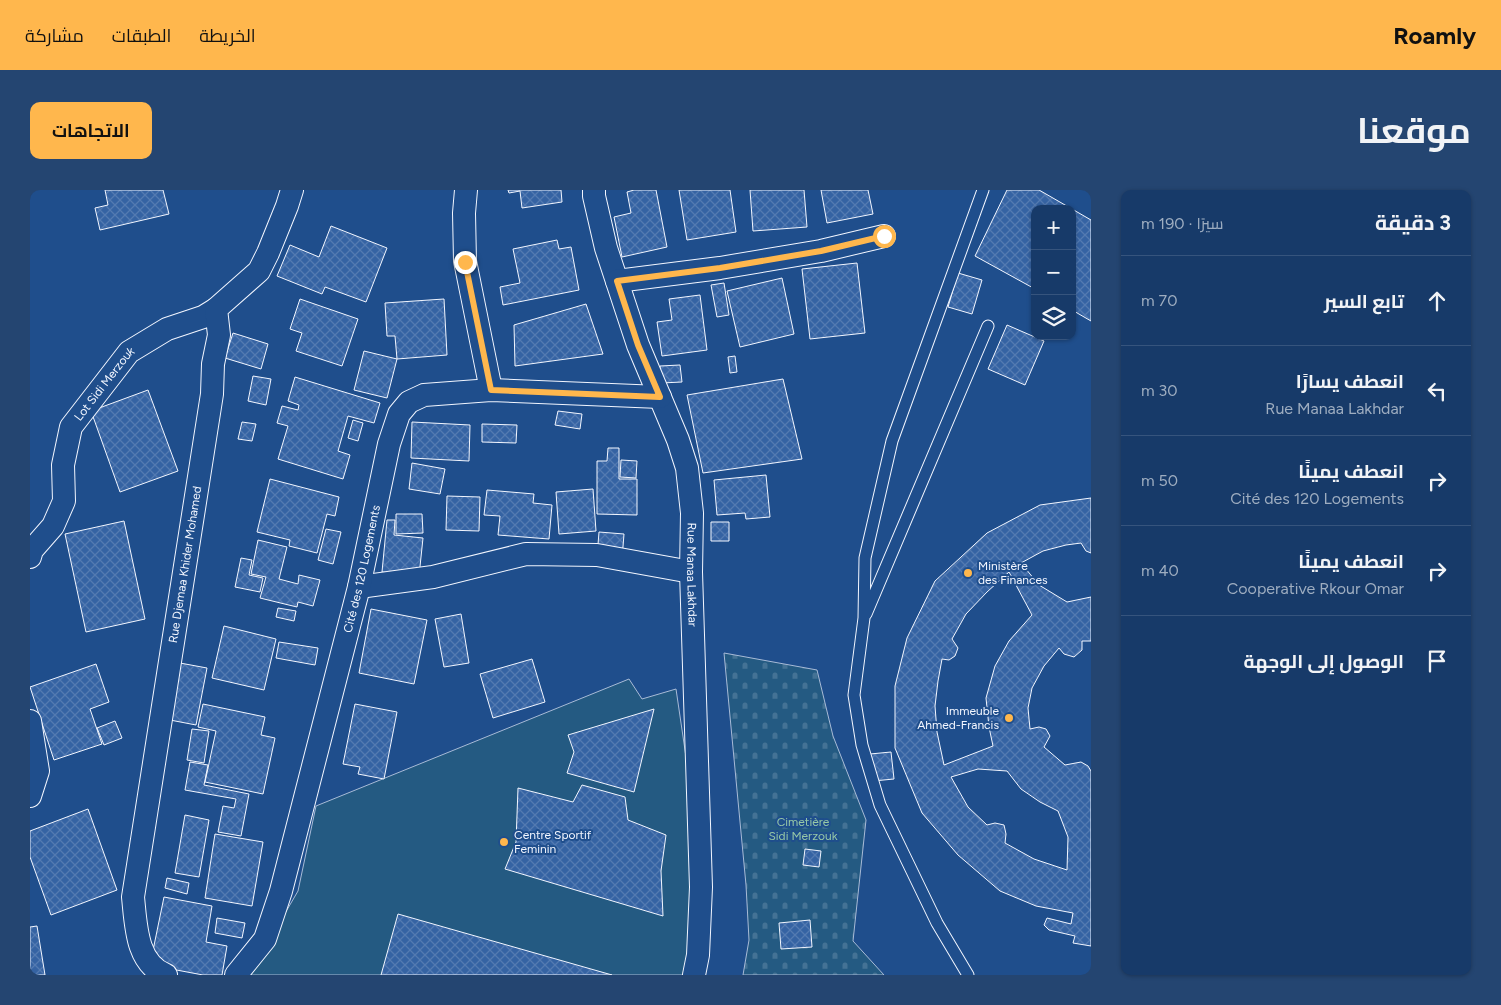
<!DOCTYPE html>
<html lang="ar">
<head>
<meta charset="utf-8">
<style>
	body { margin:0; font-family:Figtree,Cairo,sans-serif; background:#244571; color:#f1f3f6; direction:rtl }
	.controls { position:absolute; right:15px; top:15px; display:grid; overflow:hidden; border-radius:10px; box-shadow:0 1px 4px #0004 }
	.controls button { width:45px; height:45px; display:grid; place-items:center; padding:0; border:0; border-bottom:1px solid #36547d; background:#173a69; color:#f1f3f6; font:25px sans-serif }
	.stop { position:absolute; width:15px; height:15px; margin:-11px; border:4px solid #ffb74d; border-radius:50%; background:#fff }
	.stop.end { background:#ffb74d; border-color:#fff; box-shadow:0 1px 5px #0008 }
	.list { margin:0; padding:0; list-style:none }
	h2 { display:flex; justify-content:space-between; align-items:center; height:65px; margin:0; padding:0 20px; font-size:21px }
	h2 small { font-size:16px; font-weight:400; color:#9eadc0 }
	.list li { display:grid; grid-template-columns:32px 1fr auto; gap:15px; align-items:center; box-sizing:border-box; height:90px; padding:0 20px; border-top:1px solid #36547d }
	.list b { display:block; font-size:19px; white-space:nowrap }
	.list p { margin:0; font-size:16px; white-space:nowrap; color:#9eadc0 }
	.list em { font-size:16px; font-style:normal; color:#9eadc0 }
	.icon { flex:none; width:28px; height:28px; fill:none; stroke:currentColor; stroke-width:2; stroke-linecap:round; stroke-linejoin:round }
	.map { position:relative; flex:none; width:1061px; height:785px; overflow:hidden; direction:ltr; border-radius:10px }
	header { display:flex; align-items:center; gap:30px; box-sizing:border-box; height:70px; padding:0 25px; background:#ffb74d; color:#111 }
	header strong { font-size:24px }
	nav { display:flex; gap:28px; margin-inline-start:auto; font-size:18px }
	.intro { display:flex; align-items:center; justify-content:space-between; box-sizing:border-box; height:120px; padding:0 30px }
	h1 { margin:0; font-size:35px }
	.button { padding:12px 22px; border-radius:10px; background:#ffb74d; color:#111; font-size:18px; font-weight:700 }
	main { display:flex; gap:30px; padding:0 30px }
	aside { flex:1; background:#173a69; border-radius:10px; box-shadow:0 1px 4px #0004 }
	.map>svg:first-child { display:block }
	.cemetery { fill:url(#cemetery-stones); stroke:#a8bbd7 }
	.park { fill:#245a82; stroke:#a8bbd7 }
	.building { fill:url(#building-cross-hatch); stroke:#f2f6ff; fill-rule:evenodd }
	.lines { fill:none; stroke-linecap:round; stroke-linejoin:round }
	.service-casing { stroke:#f2f6ff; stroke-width:13 }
	.minor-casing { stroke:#f2f6ff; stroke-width:24 }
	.service { stroke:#1f4e8c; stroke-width:11 }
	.minor { stroke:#1f4e8c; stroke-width:22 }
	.route { stroke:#ffb74d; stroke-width:6 }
	.poi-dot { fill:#ffb74d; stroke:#1f4e8c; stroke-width:2 }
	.labels { text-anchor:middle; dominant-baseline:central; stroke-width:4; stroke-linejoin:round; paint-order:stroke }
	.street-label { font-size:12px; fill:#f2f6ff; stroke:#1f4e8c }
	.poi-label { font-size:12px; fill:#f2f6ff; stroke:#1f4e8c; text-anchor:start }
	.park-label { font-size:12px; fill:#97c8a6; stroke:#1f4e8c }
</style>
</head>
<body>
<header>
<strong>Roamly</strong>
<nav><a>الخريطة</a><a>الطبقات</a><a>مشاركة</a></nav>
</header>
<div class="intro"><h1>موقعنا</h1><a class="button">الاتجاهات</a></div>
<main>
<aside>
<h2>3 دقيقة<small>سيرًا · 190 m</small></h2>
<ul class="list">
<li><svg class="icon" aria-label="ahead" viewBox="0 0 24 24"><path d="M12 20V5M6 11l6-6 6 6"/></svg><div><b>تابع السير</b></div><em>70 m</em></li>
<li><svg class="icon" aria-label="left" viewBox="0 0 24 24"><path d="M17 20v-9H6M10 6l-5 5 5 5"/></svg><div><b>انعطف يسارًا</b><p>Rue Manaa Lakhdar</p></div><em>30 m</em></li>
<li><svg class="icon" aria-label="right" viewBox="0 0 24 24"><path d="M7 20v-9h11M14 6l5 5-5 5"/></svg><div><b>انعطف يمينًا</b><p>Cité des 120 Logements</p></div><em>50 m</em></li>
<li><svg class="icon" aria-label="right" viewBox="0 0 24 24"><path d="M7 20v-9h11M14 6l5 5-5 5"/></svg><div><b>انعطف يمينًا</b><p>Cooperative Rkour Omar</p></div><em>40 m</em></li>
<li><svg class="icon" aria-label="arrive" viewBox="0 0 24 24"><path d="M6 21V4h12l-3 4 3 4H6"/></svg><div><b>الوصول إلى الوجهة</b></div></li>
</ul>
</aside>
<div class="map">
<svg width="1061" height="785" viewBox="0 0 1061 785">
	<defs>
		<pattern id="cemetery-stones" width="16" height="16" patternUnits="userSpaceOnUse" patternTransform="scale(1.25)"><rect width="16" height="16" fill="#245a82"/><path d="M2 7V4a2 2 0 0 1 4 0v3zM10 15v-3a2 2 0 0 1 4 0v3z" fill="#447295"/></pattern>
		<pattern id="building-cross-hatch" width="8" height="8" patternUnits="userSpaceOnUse" patternTransform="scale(1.25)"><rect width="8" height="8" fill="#3563a3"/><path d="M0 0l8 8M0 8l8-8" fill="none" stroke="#537ab1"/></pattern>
	</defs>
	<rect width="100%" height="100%" fill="#1f4e8c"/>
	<path class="cemetery" d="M 694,463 L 787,480 L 803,546 L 836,630 L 823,751 L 854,785 L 713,785 L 719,750 L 716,695 Z"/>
	<path class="park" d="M 599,489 L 612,509 L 646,499 L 674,689 L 666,785 L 219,785 L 268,701 L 286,616 Z"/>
	<path class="building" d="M 75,0 L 133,0 L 139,24 L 70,40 L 65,18 L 78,15 Z
		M 478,0 L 531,0 L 532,12 L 492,18 L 490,1 L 479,3 Z
		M 604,0 L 626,0 L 637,57 L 592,67 L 584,27 L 601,23 L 597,2 Z
		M 649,0 L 700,0 L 706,42 L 657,50 Z
		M 720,0 L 774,0 L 777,37 L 723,41 Z
		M 791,0 L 838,0 L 843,24 L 797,33 Z
		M 977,0 L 1009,0 L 1042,19 L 1005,19 L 1005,99 L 945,66 Z
		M 1042,19 L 1061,30 L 1061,131 L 1042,120 Z
		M 301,36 L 357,58 L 336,112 L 295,97 L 292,104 L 247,86 L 260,55 L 289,67 Z
		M 527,50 L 529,59 L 541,57 L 549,100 L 473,115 L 470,97 L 490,93 L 483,59 Z
		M 827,73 L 835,143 L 780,149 L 772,79 Z
		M 928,83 L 952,90 L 942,124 L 918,117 Z
		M 752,88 L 764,144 L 710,157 L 697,101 Z
		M 694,93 L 699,125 L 687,127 L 681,95 Z
		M 670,105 L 677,160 L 632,166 L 627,132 L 642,130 L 639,109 Z
		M 270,109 L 328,129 L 312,176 L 266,161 L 272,143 L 260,139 Z
		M 414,109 L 417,165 L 367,169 L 365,146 L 357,146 L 355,113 Z
		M 556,114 L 573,164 L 485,176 L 484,135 Z
		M 977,135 L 1014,151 L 995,195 L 958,179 Z
		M 203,143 L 238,154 L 231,179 L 195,168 Z
		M 334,161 L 367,169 L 357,208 L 324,200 Z
		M 705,166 L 707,182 L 700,183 L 698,167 Z
		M 650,175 L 652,192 L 631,193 L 630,176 Z
		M 223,186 L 241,189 L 236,215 L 218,211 Z
		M 265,187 L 350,213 L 344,233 L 318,226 L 308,261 L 320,265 L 313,289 L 248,269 L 258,236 L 247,233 L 252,216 L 268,220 L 269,215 L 258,211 Z
		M 753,189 L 772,269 L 673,283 L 657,205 Z
		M 118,200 L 148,281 L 90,302 L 61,221 Z
		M 528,221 L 552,224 L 550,239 L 525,235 Z
		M 323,230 L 333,233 L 328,251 L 318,248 Z
		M 212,232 L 226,234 L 222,251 L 208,249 Z
		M 382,232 L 440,235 L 439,271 L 381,268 Z
		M 452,234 L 487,235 L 486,253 L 452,252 Z
		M 578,258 L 589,258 L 589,289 L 607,289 L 607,325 L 567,324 L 567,271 L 577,271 Z
		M 591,270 L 607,271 L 606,288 L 590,287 Z
		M 382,273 L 415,279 L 410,304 L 379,299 Z
		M 736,285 L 740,327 L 716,329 L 715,323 L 687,325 L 684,290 Z
		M 240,289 L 309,307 L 305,326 L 297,324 L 287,363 L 259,356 L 260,350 L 227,342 Z
		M 563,299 L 566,341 L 529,344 L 526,302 Z
		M 457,300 L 504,304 L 503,313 L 522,315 L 519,349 L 468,345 L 470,326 L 454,325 Z
		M 417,306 L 450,307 L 449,341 L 416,340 Z
		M 1061,308 L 1061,363 L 1056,361 L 1051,353 L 1036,355 L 1013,361 L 991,373 L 1009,395 L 1037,412 L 1061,407 L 1061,451 L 1052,451 L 1052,460 L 1044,467 L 1034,464 L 1029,458 L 1014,476 L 1002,498 L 998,518 L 1000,539 L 1009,537 L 1016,539 L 1020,546 L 1014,557 L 1035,575 L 1051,572 L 1058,576 L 1061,581 L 1061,756 L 1043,753 L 1045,746 L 1019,740 L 1014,735 L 1017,728 L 1041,734 L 1043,723 L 1006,716 L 970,701 L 928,665 L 892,623 L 865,558 L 865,496 L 877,448 L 905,391 L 957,343 L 1010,315 ZM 979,382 L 1002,425 L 979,451 L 965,476 L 956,508 L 959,537 L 963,556 L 914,575 L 907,542 L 905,516 L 908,491 L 912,469 L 919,470 L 925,466 L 928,458 L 922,449 L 936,424 L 957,402 ZM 948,579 L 977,581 L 991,599 L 1010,612 L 1028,621 L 1038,647 L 1037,680 L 1004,669 L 975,653 L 976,644 L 974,635 L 965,633 L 957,635 L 938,617 L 921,587 Z
		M 366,324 L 392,324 L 393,343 L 366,344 Z
		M 357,330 L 365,330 L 364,345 L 393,348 L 389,386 L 352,382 Z
		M 94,331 L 115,429 L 56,442 L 35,344 Z
		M 681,332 L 699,332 L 699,351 L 681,351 Z
		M 296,339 L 311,342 L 303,374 L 288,370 Z
		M 569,342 L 594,344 L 592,369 L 567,367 Z
		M 228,350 L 257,357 L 249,389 L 268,394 L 269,385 L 290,390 L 283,416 L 268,412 L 267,417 L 230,408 L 236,387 L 221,384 Z
		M 211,368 L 222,370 L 219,385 L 233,388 L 230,402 L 205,397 Z
		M 248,418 L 266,421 L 264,431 L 246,427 Z
		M 341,419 L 397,430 L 384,494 L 329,483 Z
		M 431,424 L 439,473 L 414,477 L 405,429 Z
		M 194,436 L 246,449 L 234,500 L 182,488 Z
		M 249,452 L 288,458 L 285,475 L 246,468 Z
		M 502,469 L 515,512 L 463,528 L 450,484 Z
		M 150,473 L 177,478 L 166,535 L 140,530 Z
		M 66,474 L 79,512 L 60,519 L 72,554 L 24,570 L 0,497 Z
		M 173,514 L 235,527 L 231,545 L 245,548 L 233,604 L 175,592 L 186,541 L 168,537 Z
		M 325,514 L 367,522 L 354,589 L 328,584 L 330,577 L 313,574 Z
		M 624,519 L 604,602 L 537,583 L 544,562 L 538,545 Z
		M 85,531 L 92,548 L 74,555 L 67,538 Z
		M 162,539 L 179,541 L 174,573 L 157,570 Z
		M 861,562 L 864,589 L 843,591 L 840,564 Z
		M 160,572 L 178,575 L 174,595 L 219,604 L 211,646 L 188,642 L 193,616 L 204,618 L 206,609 L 155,600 Z
		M 552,595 L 595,607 L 598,630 L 636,645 L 631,681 L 633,726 L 475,679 L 486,652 L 488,598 L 543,612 Z
		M 58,619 L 87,700 L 21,725 L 0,667 L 0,641 Z
		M 155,625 L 179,630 L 169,687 L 145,683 Z
		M 185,644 L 233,652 L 222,716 L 175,708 Z
		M 775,659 L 791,661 L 789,677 L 773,675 Z
		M 137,688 L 159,693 L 157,704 L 135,698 Z
		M 134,707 L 182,716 L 176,752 L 197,756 L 192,785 L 173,785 L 120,775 Z
		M 368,724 L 582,785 L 351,785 Z
		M 187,728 L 215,733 L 212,748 L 185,743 Z
		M 780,730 L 782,757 L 751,759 L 749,733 Z
		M 7,736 L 15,785 L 0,785 L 0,737 Z"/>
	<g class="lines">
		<defs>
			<path id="service" d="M 836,424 L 958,136
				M 938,785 L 907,733 L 850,615 L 832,555 L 824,505 L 834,428 L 835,368 L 862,251 L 953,0"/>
			<g id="minor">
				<path d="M 436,0 L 434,23 L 435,71 L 461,200"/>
				<path id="s1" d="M 564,0 L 564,6 L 576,58 L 608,155 L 648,250 L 657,278 L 662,323 L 661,382 L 671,697 L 668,765 L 664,785"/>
				<path d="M 587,91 L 690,78 L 791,61 L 854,46"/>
				<path id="s2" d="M 0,367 L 2,360 L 23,336 L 34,311 L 33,275 L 41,237 L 99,162 L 137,139 L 173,127 L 186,119"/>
				<path d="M 329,397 L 403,387 L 496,364 L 567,365 L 661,382"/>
				<path d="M 0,531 L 8,581 L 0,606"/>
				<path id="s3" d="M 136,785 C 106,773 106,735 103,707 L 182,204 L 183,174 L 189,145 L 186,119 L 229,81 L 238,63 L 257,16 L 262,0"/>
				<path id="s4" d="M 206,785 L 235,749 L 251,701 L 329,397 L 359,254 L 369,224 L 379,212 L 394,205 L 461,200 L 630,207"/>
			</g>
		</defs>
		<use href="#service" class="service-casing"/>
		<use href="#minor" class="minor-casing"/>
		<use href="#service" class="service"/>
		<use href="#minor" class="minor"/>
	</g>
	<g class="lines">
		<path class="route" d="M 435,72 L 461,200 L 630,207 L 608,155 L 587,91 L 690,78 L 791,61 L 854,46"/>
	</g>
	<g class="poi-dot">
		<circle cx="938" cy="383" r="5"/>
		<circle cx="979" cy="528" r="5"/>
		<circle cx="474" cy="652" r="5"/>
	</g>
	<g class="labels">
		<g class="street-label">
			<text stroke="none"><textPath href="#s2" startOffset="196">Lot Sidi Merzouk</textPath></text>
			<text stroke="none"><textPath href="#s3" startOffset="426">Rue Djemaa Khider Mohamed</textPath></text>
			<text stroke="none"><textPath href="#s4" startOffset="429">Cité des 120 Logements</textPath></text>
			<text stroke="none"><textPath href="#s1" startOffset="401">Rue Manaa Lakhdar</textPath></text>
		</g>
		<g class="poi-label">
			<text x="948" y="376">Ministère<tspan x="948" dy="14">des Finances</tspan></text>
			<text x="969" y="521" text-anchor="end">Immeuble<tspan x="969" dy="14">Ahmed-Francis</tspan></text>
			<text x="484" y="645">Centre Sportif<tspan x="484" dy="14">Feminin</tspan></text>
		</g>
		<g class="park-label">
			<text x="773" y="632">Cimetière<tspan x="773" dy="14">Sidi Merzouk</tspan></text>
		</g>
	</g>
</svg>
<div class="controls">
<button>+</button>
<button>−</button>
<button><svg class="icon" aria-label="layers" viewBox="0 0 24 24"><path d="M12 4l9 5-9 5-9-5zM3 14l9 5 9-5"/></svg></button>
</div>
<div class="stop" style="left:854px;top:46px"></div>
<div class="stop end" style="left:435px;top:72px"></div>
</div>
</main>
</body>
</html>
